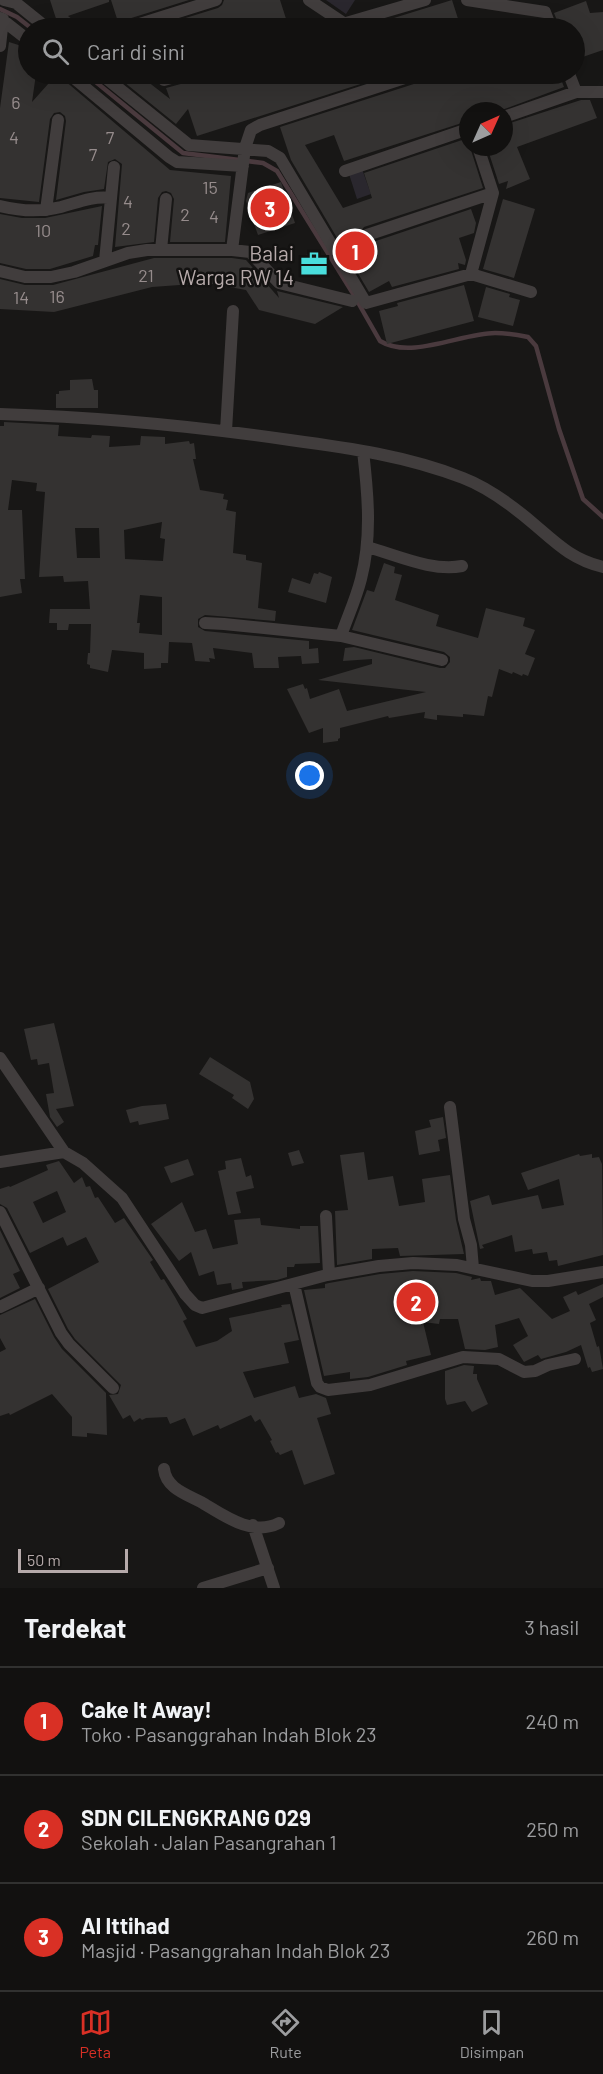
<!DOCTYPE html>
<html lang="id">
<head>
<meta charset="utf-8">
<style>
	body { margin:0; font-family:Barlow,sans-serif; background:#1f1f1e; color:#f1f3f6 }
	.compass { position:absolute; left:459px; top:102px; width:54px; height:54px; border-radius:50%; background:#121110; box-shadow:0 6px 24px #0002; rotate:45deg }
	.scale { position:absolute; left:18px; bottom:15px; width:110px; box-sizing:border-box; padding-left:6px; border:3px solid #b6aaaa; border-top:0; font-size:16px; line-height:21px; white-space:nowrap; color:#b6aaaa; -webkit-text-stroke:4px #131211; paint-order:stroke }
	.you { position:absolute; left:310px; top:776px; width:21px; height:21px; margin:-15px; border:4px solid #fff; border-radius:50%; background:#1a73e8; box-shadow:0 0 0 9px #1a73e833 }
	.badge { display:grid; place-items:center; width:39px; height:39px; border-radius:50%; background:#d93025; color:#fff; font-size:20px; font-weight:700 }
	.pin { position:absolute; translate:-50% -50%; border:3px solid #fff; box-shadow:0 2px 6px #0006 }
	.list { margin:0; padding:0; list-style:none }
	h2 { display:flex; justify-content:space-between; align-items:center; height:78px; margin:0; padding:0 24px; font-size:26px }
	h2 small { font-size:20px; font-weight:400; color:#9c9d9f }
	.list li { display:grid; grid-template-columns:39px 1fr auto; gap:18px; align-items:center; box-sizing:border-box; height:108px; padding:0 24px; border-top:2px solid #313130 }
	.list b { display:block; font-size:22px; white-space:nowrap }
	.list p { margin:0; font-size:20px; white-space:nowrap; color:#9c9d9f }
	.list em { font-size:20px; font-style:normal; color:#9c9d9f }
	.icon { flex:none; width:33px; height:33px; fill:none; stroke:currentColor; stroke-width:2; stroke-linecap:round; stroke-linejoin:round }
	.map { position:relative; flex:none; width:603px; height:1588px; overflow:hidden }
	.search { position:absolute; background:#121110; box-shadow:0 6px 24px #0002; left:18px; right:18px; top:18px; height:66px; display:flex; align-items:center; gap:15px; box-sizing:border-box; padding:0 21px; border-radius:33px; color:#9c9d9f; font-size:22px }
	.sheet { height:402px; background:#121110 }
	nav { display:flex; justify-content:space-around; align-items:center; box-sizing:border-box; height:84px; border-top:2px solid #313130; background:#121110; font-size:16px; color:#9c9d9f }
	nav a { display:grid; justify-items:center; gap:3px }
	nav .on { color:#d93025 }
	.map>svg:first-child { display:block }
	.green { fill:#2a272e }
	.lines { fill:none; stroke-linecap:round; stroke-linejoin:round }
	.stream { stroke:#4a3a3e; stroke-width:4.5 }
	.building { fill:#343231; fill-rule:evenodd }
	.street { stroke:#413d3d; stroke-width:12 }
	.labels { text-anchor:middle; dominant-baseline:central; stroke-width:5; stroke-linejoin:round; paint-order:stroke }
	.number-label { font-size:18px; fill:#968c8c }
	.poi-label { font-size:21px; fill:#b6aaaa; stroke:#131211; text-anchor:end }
</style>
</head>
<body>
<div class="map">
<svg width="603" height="1588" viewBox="0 0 603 1588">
	<rect width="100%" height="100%" fill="#181716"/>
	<path class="green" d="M 326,0 L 355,0 L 346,14 Z
		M 362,169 L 371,194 L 357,199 L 349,174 Z"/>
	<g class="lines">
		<path class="stream" d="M 0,9 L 17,17 L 31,28
			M 86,74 L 183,153 L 263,163 L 277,171 L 352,292 L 380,341 C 411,360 462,333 495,333 C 506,333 518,335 528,337 L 536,346 L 559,429 L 583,499 L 603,517"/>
	</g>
	<path class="building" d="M 50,0 L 109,0 L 109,2 L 68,16 L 84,28 L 59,28 Z
		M 111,0 L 189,0 L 125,20 L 119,25 Z
		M 224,0 L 280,0 L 289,28 L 153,28 L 218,8 L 222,5 Z
		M 452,0 L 461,28 L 369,28 L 368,26 Z
		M 586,1 L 590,13 L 603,12 L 603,50 L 574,60 L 574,28 L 560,28 L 554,13 Z
		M 9,42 L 28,48 L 28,74 L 36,74 L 32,102 L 57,74 L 59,74 L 64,80 L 170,170 L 231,176 L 225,242 L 170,242 L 174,199 L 171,193 L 166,191 L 162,192 L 158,198 L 154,242 L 115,247 L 122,164 L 115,159 L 108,162 L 104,189 L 84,192 L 56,200 L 66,121 L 65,116 L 60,112 L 54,113 L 50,119 L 39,202 L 0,198 L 0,108 Z
		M 114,74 L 138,74 L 170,99 L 166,88 L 188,82 L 191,79 L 193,74 L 392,74 L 197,136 L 188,109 L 176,124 Z
		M 425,74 L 559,74 L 564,87 L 499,111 L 468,111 L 468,121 L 344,161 L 334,135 L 305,145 L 343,208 L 372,198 L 364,173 L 468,138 L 468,147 L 470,147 L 483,188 L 364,227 L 359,234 L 362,242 L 370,243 L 471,209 L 476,223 L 474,233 L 459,238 L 466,260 L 465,265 L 458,263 L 459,269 L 392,287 L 389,281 L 369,292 L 291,160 L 280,127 L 420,82 L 423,79 Z
		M 581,100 L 590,100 L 597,118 L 517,147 L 530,179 L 506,189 L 508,181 L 499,184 L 487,147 L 504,147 L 504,125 Z
		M 281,182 L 295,223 L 258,235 L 246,201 L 248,193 Z
		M 503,199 L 535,209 L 514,278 L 483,269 Z
		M 102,206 L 98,245 L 95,245 L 93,256 L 50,269 L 26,269 L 0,263 L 0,214 L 22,218 L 45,218 Z
		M 314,251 L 325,271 L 313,277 L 302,257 Z
		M 154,258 L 232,258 L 246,260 L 279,298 L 277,291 L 343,307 L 315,324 L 259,310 L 246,290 L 207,283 L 152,287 L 54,312 L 0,309 L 0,279 L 25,285 L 53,285 Z
		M 464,285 L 474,321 L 387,344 L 379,311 L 398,306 L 397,303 Z
		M 486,287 L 510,294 L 509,297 L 520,300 L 513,326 L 478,317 Z
		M 92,379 L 94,390 L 98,390 L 98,408 L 56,408 L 56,394 L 59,394 L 59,391 L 70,390 L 70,380 Z
		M 4,422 L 59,425 L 58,436 L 91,438 L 92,435 L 110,436 L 109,447 L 140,445 L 141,436 L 165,437 L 165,444 L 189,441 L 190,444 L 194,443 L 196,459 L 193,459 L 200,490 L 224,494 L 223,499 L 228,500 L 226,510 L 236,512 L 233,553 L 246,555 L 246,560 L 262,563 L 258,608 L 276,611 L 275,621 L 205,615 L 198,619 L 198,627 L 205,631 L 309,641 L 309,649 L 318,648 L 319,663 L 302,664 L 301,656 L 278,657 L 279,668 L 254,668 L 252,653 L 213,648 L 215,659 L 209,658 L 210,662 L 195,661 L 192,643 L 169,642 L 168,663 L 161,663 L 161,668 L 144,669 L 144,653 L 112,650 L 108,672 L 90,668 L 90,665 L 87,664 L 88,653 L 90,653 L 91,624 L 69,624 L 68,630 L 57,630 L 57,623 L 49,623 L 50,609 L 90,609 L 88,581 L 64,582 L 63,576 L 39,577 L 45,492 L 36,491 L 37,483 L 12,480 L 8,510 L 22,510 L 25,579 L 20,579 L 22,593 L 0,597 L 0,426 L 4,426 ZM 162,522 L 160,538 L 165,539 L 163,561 L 125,559 L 124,530 ZM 75,528 L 99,528 L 100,558 L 77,558 ZM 140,595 L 162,597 L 162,635 L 139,633 L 140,623 L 137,623 Z
		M 384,563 L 395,567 L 394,573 L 402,575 L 395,600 L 439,615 L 436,626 L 478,638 L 486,608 L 525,618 L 523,626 L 535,630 L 525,654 L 535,658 L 528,676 L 523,674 L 522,676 L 513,672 L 512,674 L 499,669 L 492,697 L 488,696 L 484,716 L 463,714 L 463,717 L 437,715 L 437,720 L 424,718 L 425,712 L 389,718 L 388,716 L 340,728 L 340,738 L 338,739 L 338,741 L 323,743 L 323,728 L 309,733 L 287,689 L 303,684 L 305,689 L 307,688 L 310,699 L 339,689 L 347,711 L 426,692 L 318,680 L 372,664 L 372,659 L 343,661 L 345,648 L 354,647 L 440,668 L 445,668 L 450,662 L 450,657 L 444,652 L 352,630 L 367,590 L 374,592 Z
		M 319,572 L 332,577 L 326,603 L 288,592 L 292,578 L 310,584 L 314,573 L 318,574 Z
		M 54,1023 L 74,1106 L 56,1109 L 64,1122 L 57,1127 L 50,1117 L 46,1094 L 54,1093 L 49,1063 L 38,1065 L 37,1059 L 31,1060 L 24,1029 Z
		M 210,1057 L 250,1082 L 254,1099 L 248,1109 L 232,1098 L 234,1095 L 199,1074 Z
		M 166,1104 L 169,1119 L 139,1125 L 138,1121 L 130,1123 L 126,1110 L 142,1106 Z
		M 443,1117 L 446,1138 L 438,1140 L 440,1151 L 419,1155 L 415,1131 L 431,1127 L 429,1120 Z
		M 299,1150 L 304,1163 L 292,1166 L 288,1153 Z
		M 364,1152 L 368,1180 L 393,1176 L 399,1206 L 425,1202 L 422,1179 L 450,1175 L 456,1220 L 464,1254 L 400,1256 L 398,1248 L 372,1249 L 372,1259 L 337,1265 L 335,1211 L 348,1210 L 340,1155 Z
		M 579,1154 L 580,1156 L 592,1154 L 592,1158 L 599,1157 L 602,1164 L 603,1255 L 558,1266 L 557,1260 L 549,1261 L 547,1252 L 533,1254 L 532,1249 L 515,1252 L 512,1235 L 482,1245 L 484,1248 L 480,1249 L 470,1201 L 489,1195 L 492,1205 L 538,1195 L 542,1209 L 564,1205 L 559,1179 L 528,1190 L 521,1173 Z
		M 241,1158 L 246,1177 L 251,1175 L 254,1188 L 236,1192 L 241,1213 L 228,1215 L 218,1171 L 226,1169 L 225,1161 Z
		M 188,1159 L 194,1175 L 171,1183 L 164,1167 Z
		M 59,1161 L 74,1183 L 82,1177 L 86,1187 L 90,1186 L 95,1198 L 98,1197 L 115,1223 L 124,1218 L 153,1260 L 150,1262 L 161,1280 L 164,1279 L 175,1297 L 187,1319 L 183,1321 L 196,1347 L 217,1341 L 232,1331 L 229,1318 L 282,1307 L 281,1305 L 290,1304 L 299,1340 L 284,1343 L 289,1363 L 243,1372 L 254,1398 L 295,1386 L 299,1398 L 316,1394 L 326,1398 L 331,1414 L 317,1418 L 335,1474 L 304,1485 L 292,1450 L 280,1455 L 278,1452 L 276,1453 L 270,1441 L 272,1440 L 260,1419 L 255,1422 L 251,1415 L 220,1429 L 218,1425 L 193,1436 L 185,1418 L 170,1424 L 167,1417 L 146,1418 L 142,1420 L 140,1418 L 134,1422 L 130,1415 L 123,1419 L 109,1395 L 118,1394 L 121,1385 L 75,1339 L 68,1329 L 48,1289 L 99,1262 L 86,1237 L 67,1246 L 63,1237 L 30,1253 L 7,1208 L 0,1204 L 0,1189 L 9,1186 L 10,1187 L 48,1170 L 46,1165 ZM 57,1191 L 66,1212 L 43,1223 L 33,1202 Z
		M 182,1202 L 195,1232 L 206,1229 L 213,1249 L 238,1244 L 234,1220 L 260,1218 L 261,1225 L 300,1229 L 300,1226 L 318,1226 L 320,1263 L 295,1264 L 294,1267 L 287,1267 L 287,1277 L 277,1280 L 242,1282 L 243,1288 L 232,1290 L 231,1283 L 217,1285 L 214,1271 L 199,1276 L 191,1252 L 179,1261 L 151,1224 Z
		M 0,1230 L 20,1271 L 13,1274 L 20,1288 L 0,1298 Z
		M 413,1271 L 456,1273 L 472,1277 L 471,1280 L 480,1278 L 481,1281 L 491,1281 L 495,1295 L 520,1288 L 552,1319 L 570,1311 L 563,1297 L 576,1291 L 578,1295 L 603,1284 L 603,1297 L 589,1304 L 596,1320 L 590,1323 L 597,1347 L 599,1346 L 603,1369 L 592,1372 L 590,1367 L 588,1368 L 581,1345 L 566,1352 L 541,1359 L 538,1355 L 524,1362 L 513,1345 L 528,1336 L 519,1318 L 495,1325 L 498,1347 L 485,1350 L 465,1349 L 458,1319 L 440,1319 L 439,1324 L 423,1322 L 431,1355 L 406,1361 L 407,1365 L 368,1377 L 350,1379 L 350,1372 L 324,1376 L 304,1290 L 325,1288 L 325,1284 L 329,1283 L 380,1274 Z
		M 35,1299 L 54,1337 L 62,1349 L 106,1393 L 107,1435 L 87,1433 L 87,1437 L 72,1436 L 72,1417 L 52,1394 L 10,1415 L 9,1413 L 0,1416 L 0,1352 L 6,1349 L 0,1338 L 0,1315 Z
		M 464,1365 L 474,1366 L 473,1374 L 477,1374 L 477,1379 L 488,1404 L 472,1412 L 465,1401 L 447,1405 L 445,1399 L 445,1371 Z"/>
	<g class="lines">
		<path class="street" d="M 4,0 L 16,3 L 47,28
			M 309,0 L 345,24
			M 467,0 L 545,12 L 551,28
			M 0,18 L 28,40
			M 127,28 L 216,0
			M 329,28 L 425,0
			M 0,46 L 3,19
			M 69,74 L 169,157 L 177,162 L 243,166
			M 101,74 L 189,145 L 268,151 L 280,158 L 366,303 L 471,274
			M 569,74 L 576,92
			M 164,80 L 185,74
			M 504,117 L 576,92 L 603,92
			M 345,171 L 468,129
			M 0,206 C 20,211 41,212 61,207 C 79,202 92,196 111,198
			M 46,210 L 58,120
			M 367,235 L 493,193
			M 161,250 L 166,199
			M 232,250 L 245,148 L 251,130 L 260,125 L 417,74
			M 105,261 L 114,167
			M 0,271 L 25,277 L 51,277 L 74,272 L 128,253 L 147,250 L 232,250 L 250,252 L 279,283 L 352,301
			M 471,274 L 493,193 L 478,147
			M 471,274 L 531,292
			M 0,414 C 97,417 194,426 290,440 C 349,448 407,456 463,478 C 489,488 513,506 535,525 C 557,544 573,560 603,567
			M 226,431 L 233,311
			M 363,451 C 368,494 372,537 361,579 C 356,599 347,618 341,636 L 442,660
			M 367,547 C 397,555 432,572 462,566
			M 205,623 L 224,624 L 341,636
			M 0,1058 L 64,1152
			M 450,1107 L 464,1219 L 471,1245 L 473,1268
			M 0,1162 L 64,1152 L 83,1163 L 122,1198 L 185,1294 L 195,1305 L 202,1308 L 327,1275 L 379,1266 L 413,1263 L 457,1265 L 532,1281 L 548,1281 L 603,1272
			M 0,1212 L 61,1333 L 69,1344 L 113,1388
			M 326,1216 L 329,1274
			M 294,1284 L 317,1383 L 320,1387 L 328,1390 L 370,1385 L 463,1357 L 499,1359 L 524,1372 L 535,1371 L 548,1365 L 575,1359
			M 0,1307 L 39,1288
			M 164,1469 C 166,1488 186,1494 201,1502 C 223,1515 252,1537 279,1523
			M 253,1525 L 274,1588
			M 203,1588 L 268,1568"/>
	</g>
	<defs>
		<symbol id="office-bare" viewBox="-9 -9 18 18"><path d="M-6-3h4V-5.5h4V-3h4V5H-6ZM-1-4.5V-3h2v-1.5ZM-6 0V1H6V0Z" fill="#49dddc" stroke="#131211" stroke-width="2.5" paint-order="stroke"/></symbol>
	</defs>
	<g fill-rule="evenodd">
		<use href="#office-bare" x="295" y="245" width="38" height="38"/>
	</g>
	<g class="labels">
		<g class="number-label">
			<text x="16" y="102">6</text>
			<text x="14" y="137">4</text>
			<text x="110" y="137">7</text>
			<text x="93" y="154">7</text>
			<text x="210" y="187">15</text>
			<text x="128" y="201">4</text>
			<text x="185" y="214">2</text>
			<text x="214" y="216">4</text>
			<text x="126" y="228">2</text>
			<text x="43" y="230">10</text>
			<text x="146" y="275">21</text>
			<text x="57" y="296">16</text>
			<text x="21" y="297">14</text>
		</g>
		<g class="poi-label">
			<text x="294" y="252">Balai<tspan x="294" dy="24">Warga RW 14</tspan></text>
		</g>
	</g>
</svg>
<svg class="compass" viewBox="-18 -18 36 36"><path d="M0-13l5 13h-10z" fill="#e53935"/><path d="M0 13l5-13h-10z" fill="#9c9d9f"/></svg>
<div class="scale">50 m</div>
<div class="you"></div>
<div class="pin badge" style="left:355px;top:251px">1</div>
<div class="pin badge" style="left:416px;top:1302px">2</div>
<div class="pin badge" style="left:270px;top:208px">3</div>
<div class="search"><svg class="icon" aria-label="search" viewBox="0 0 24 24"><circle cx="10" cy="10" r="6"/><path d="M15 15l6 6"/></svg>Cari di sini</div>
</div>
<section class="sheet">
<h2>Terdekat<small>3 hasil</small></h2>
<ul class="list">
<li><span class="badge">1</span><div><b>Cake It Away!</b><p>Toko · Pasanggrahan Indah Blok 23</p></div><em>240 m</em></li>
<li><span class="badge">2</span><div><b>SDN CILENGKRANG 029</b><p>Sekolah · Jalan Pasangrahan 1</p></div><em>250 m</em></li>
<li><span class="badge">3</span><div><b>Al Ittihad</b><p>Masjid · Pasanggrahan Indah Blok 23</p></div><em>260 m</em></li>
</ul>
</section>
<nav>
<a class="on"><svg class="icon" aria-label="map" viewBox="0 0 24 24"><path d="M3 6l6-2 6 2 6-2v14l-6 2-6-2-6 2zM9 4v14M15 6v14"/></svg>Peta</a>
<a><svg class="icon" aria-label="directions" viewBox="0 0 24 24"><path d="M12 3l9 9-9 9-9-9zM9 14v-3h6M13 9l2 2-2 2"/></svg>Rute</a>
<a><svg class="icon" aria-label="saved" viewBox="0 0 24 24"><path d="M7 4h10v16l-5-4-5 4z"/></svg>Disimpan</a>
</nav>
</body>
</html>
